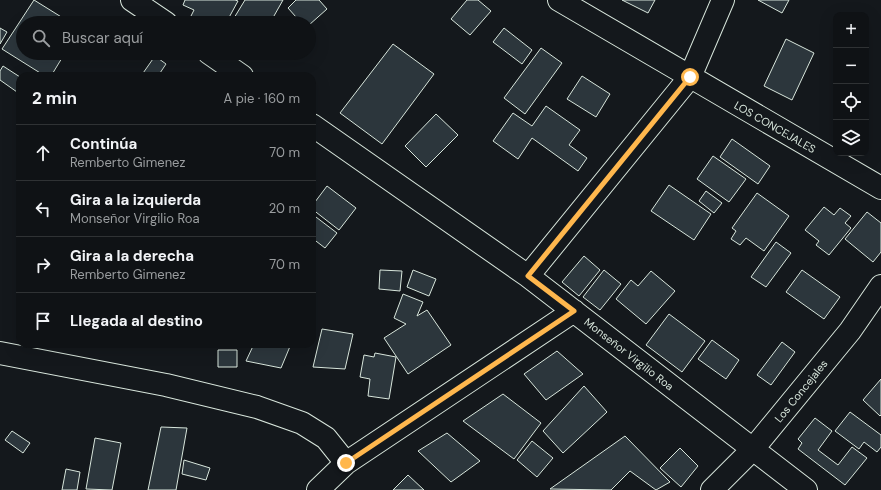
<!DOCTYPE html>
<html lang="es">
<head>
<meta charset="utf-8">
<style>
	body { margin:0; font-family:"DM Sans",sans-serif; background:#181b1e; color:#f1f3f6 }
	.controls { position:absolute; right:12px; top:12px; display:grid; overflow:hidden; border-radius:8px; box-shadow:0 4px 16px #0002 }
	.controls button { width:36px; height:36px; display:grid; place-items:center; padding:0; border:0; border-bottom:1px solid #2f3234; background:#0f1215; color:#f1f3f6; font:20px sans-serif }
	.stop { position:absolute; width:12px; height:12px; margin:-9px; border:3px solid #ffb74d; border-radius:50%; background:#fff }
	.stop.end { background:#ffb74d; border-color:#fff; box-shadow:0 1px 4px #0008 }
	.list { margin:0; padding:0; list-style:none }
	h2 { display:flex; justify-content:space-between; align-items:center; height:52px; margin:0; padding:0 16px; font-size:17px }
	h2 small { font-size:13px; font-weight:400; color:#9b9ea0 }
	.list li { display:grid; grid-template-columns:26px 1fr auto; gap:12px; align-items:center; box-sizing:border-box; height:56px; padding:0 16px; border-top:1px solid #2f3234 }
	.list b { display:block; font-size:15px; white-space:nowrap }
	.list p { margin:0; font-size:13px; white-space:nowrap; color:#9b9ea0 }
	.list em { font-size:13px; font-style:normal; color:#9b9ea0 }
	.icon { flex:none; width:22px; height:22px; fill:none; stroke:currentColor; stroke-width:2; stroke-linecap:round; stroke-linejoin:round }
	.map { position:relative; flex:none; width:881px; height:490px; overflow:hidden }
	.search { position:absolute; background:#0f1215; box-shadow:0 4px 16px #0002; left:16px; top:16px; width:300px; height:44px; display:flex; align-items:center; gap:10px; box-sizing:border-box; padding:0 14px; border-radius:22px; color:#9b9ea0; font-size:15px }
	.panel { position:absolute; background:#0f1215; box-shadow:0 4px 16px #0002; left:16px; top:72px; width:300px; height:276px; border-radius:12px }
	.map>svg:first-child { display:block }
	.building { fill:#2c363c; stroke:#d8e6dc }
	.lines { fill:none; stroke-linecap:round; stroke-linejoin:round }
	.minor-casing { stroke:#d8e6dc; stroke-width:24 }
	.minor { stroke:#14181c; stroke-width:22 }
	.route { stroke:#ffb74d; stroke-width:5 }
	.labels { text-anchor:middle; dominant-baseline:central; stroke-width:3; stroke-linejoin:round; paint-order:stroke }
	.street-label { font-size:11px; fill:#d8e6dc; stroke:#14181c }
</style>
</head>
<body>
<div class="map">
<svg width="881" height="490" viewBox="0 0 881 490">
	<rect width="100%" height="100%" fill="#14181c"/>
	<path class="building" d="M 34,0 L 71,23 L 23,23 L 23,53 L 65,53 L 51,76 L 45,76 L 2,49 Z
		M 185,0 L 235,0 L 238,1 L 226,23 L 194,23 L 189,20 L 194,10 L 183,5 Z
		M 245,0 L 283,0 L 270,23 L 244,23 L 234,18 Z
		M 296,0 L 319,0 L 327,9 L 309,25 L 309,23 L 288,23 L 296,17 L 288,8 Z
		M 467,0 L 478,0 L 491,11 L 470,35 L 451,19 Z
		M 622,0 L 655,0 L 648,13 Z
		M 758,0 L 789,0 L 782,13 Z
		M 0,28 L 7,32 L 0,44 Z
		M 504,28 L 532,50 L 522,64 L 493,42 Z
		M 786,39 L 814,53 L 792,100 L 764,86 Z
		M 393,44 L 434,74 L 382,144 L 340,113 Z
		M 541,48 L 562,63 L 525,114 L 504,98 Z
		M 155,56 L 166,64 L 158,76 L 141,76 Z
		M 3,66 L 20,77 L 20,87 L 17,92 L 0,80 L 0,71 Z
		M 582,76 L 610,94 L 596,117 L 567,99 Z
		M 546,106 L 580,130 L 569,145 L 587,158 L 578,171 L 532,138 L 518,159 L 493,141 L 513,113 L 532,126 Z
		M 436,114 L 458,135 L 426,167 L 405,146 Z
		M 732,139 L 770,166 L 758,184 L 720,157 Z
		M 713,156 L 746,179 L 729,202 L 697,179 Z
		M 669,185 L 711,214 L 694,240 L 651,211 Z
		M 327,186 L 356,208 L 339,230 L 312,209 L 312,206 Z
		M 706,191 L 722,203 L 714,213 L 699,201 Z
		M 757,193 L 789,216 L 764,251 L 746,238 L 740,245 L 731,239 L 736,231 L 732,228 Z
		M 824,207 L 834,215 L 840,208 L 851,216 L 845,223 L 851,228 L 829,255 L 816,245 L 819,241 L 805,230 Z
		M 867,212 L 881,223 L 881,252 L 873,262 L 845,239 Z
		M 312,214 L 337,233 L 325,248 L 312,238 Z
		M 776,242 L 791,253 L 766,287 L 751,277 Z
		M 584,256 L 600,270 L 579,296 L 562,282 Z
		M 380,270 L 402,271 L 400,291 L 379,289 Z
		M 413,270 L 436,279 L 429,296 L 407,287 Z
		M 604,270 L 621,284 L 600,310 L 583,297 Z
		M 802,270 L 840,297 L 824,319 L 786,292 Z
		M 651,271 L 675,291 L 646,324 L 616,299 L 631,280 L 638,286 Z
		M 403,294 L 423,302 L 417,316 L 427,310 L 451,345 L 408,374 L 384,338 L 406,324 L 394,318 Z
		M 669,314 L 705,341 L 682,372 L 646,345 Z
		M 322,329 L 353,334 L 345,369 L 313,367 Z
		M 712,340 L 739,360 L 726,379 L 698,359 Z
		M 782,342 L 795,352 L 771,385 L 757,375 Z
		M 254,344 L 291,344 L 281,368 L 246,361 Z
		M 218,350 L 237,350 L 237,367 L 218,367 Z
		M 557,351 L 583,374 L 546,400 L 524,374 Z
		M 375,353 L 396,357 L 389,399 L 368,396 L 370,379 L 360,377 L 364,355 L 374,357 Z
		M 881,379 L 881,415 L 880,416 L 863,400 Z
		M 584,386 L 607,412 L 563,453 L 543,431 Z
		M 503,394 L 541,423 L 514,459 L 463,421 Z
		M 850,412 L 881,435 L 881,447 L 877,452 L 864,442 L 859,449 L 835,431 Z
		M 815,418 L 832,431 L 818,450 L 838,465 L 852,447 L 867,458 L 845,485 L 798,449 L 802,443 L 798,439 Z
		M 161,427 L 187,428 L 176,490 L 148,490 Z
		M 12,431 L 30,443 L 23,453 L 5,440 Z
		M 447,433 L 480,461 L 451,482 L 418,451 Z
		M 625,436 L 670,482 L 656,490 L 630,471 L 611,490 L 550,489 Z
		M 95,438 L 121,443 L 112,490 L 86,489 Z
		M 532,441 L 553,458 L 537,477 L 517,460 Z
		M 680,448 L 698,466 L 681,487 L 660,468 Z
		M 184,460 L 210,468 L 206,480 L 182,474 Z
		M 66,469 L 80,472 L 77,490 L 62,490 Z
		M 408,475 L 424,490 L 393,490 Z"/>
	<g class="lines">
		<defs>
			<path id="minor" d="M 132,0 L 166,23
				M 559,0 L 881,188
				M 209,53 L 242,76
				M 312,125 L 528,276 L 806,490
				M 528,276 L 690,77 L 723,0
				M 0,353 L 166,385 L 257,407 L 302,423 L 326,438 L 346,463
				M 318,490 L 346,463 L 574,311
				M 712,490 L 753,449 L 850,331 L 881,286"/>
		</defs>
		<use href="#minor" class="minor-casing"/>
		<use href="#minor" class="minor"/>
	</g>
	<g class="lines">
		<path class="route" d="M 346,463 L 574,311 L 528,276 L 690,77"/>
	</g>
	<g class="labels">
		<g class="street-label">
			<text transform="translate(775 127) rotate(30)">LOS CONCEJALES</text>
			<text transform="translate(629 354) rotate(38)">Monseñor Virgilio Roa</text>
			<text transform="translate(801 391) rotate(-51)">Los Concejales</text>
		</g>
	</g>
</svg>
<div class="controls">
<button>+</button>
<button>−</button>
<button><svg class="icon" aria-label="locate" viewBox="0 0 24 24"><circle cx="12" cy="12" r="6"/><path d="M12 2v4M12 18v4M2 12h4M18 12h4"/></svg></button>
<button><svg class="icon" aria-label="layers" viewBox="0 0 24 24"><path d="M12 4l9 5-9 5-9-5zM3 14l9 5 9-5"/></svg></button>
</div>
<div class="stop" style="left:690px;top:77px"></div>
<div class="stop end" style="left:346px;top:463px"></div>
<div class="search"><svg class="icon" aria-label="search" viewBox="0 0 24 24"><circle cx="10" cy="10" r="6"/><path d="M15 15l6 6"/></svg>Buscar aquí</div>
<section class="panel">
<h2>2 min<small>A pie · 160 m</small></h2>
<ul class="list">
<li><svg class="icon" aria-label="ahead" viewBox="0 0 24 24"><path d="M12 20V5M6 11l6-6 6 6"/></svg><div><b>Continúa</b><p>Remberto Gimenez</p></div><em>70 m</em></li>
<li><svg class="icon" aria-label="left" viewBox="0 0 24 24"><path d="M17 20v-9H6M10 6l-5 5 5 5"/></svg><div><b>Gira a la izquierda</b><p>Monseñor Virgilio Roa</p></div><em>20 m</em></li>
<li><svg class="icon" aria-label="right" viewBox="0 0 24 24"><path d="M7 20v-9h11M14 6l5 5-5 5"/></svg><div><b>Gira a la derecha</b><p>Remberto Gimenez</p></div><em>70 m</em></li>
<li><svg class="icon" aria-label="arrive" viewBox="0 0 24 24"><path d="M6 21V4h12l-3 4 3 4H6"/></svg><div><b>Llegada al destino</b></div></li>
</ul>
</section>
</div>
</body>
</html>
